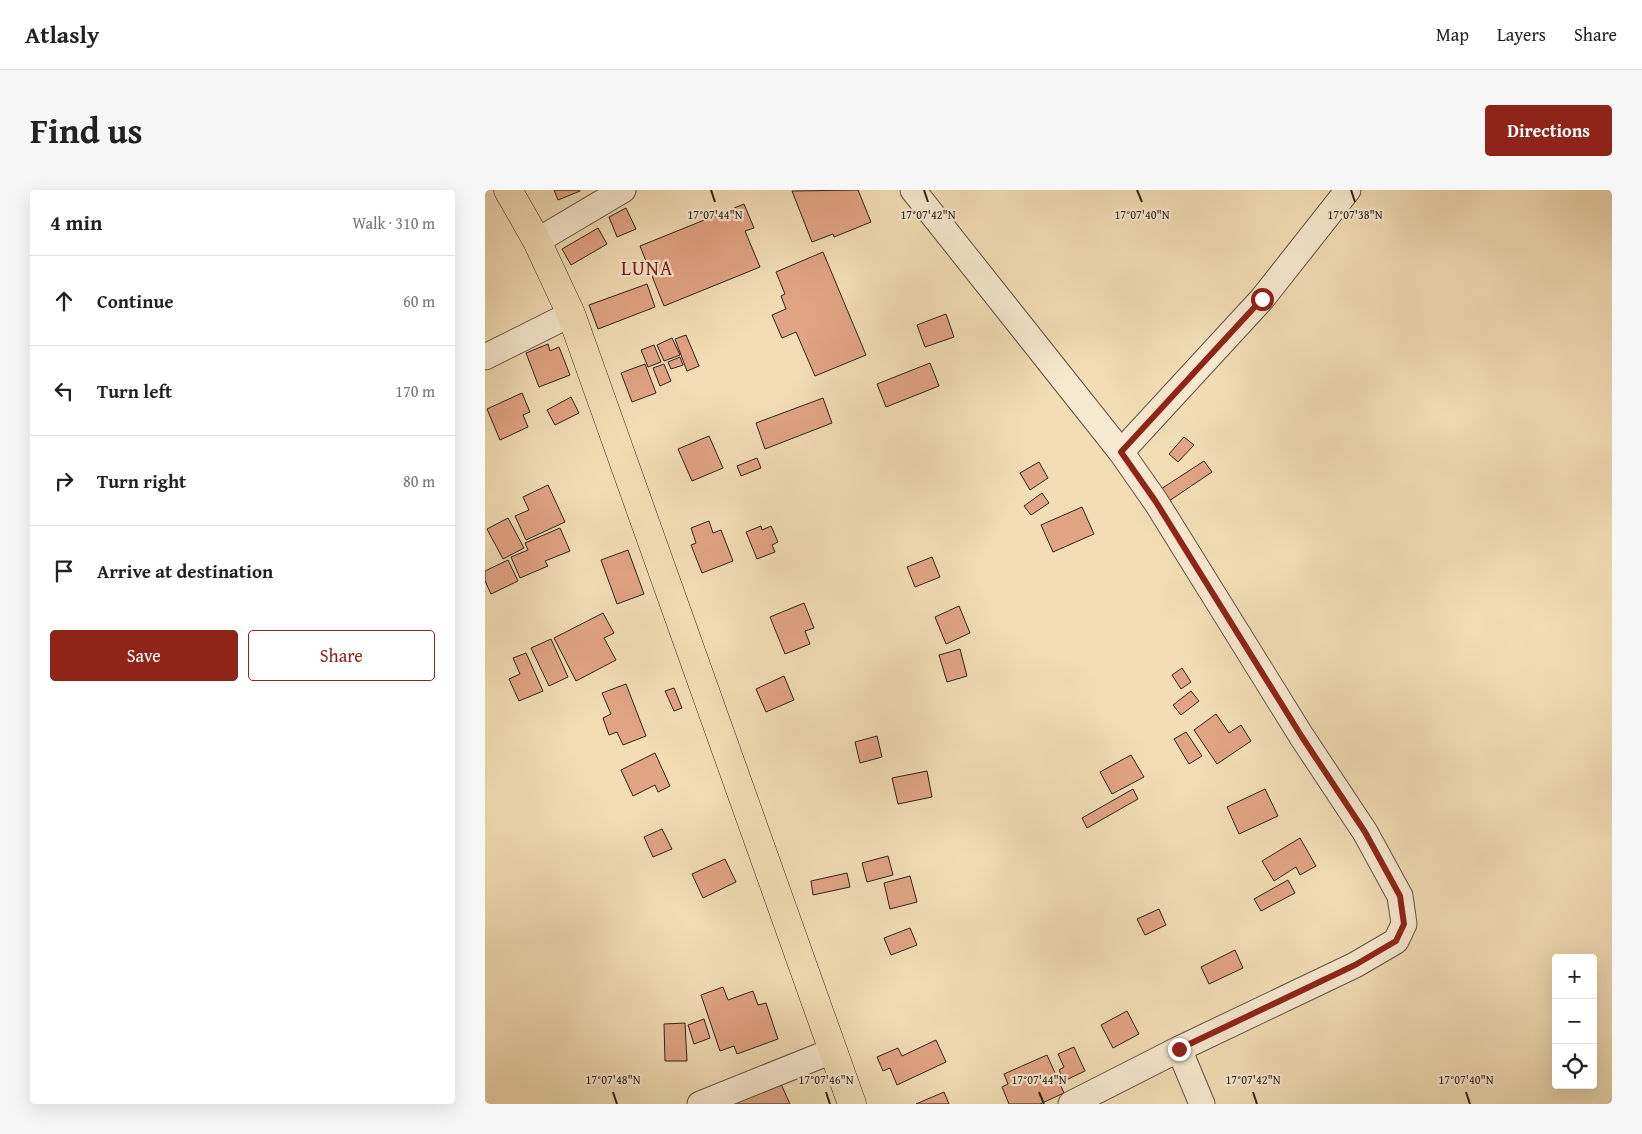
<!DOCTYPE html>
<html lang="en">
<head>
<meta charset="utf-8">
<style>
	body { margin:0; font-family:"Gentium Book Plus",serif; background:#f6f6f6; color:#222 }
	.controls { position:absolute; right:15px; bottom:15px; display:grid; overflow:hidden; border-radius:5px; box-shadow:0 5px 20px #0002 }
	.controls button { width:45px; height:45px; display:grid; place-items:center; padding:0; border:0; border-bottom:1px solid #e0e0e0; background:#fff; color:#222; font:25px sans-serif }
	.stop { position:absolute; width:15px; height:15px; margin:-11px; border:4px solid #8f2418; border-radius:50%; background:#fff }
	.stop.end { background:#8f2418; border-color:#fff; box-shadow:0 1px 5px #0008 }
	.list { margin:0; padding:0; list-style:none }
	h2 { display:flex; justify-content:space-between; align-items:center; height:65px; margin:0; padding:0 20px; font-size:21px }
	h2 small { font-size:16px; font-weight:400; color:#767676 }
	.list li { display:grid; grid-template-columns:32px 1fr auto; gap:15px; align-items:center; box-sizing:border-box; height:90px; padding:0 20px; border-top:1px solid #e0e0e0 }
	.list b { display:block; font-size:19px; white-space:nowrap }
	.list em { font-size:16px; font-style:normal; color:#767676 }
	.actions { display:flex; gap:10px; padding:15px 20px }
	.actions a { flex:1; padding:11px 0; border:1px solid #8f2418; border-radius:5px; text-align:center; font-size:18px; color:#8f2418 }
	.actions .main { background:#8f2418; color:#fff }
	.icon { flex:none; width:28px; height:28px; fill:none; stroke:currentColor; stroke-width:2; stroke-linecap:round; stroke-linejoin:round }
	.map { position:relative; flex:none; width:1127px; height:914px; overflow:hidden; border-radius:5px }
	header { display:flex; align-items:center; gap:30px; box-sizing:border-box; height:70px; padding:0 25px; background:#fff; border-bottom:1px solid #e0e0e0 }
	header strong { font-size:24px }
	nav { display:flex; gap:28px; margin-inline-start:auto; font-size:18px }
	.intro { display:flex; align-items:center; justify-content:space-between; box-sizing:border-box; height:120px; padding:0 30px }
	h1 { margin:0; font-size:35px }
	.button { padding:12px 22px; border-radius:5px; background:#8f2418; color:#fff; font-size:18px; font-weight:700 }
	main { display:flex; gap:30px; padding:0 30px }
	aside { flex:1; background:#fff; border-radius:5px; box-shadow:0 5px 20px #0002 }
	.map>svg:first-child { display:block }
	.building { fill:#e1a485; stroke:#2f231b }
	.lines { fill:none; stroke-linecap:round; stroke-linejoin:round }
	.minor-casing { stroke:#605242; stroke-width:27 }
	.major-casing { stroke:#2f231b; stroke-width:29 }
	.minor { stroke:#f7e9cf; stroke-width:25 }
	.major { stroke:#f2ddb5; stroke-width:28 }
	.route { stroke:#8f2418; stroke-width:6 }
	.ticks { fill:none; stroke:#2f231b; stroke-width:2 }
	.labels { text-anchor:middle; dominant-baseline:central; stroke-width:4.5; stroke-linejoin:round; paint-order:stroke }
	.quarter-label { font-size:20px; letter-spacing:1px; fill:#7a1f14; stroke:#f7e9cf }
	.ticks-label { font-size:12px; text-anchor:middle; fill:#2f231b; stroke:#f7e9cf; stroke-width:4.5; stroke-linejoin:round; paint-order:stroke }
</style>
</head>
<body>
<header>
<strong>Atlasly</strong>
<nav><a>Map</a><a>Layers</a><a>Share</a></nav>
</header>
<div class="intro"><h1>Find us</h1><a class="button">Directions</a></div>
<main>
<aside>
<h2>4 min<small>Walk · 310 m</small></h2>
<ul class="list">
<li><svg class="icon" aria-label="ahead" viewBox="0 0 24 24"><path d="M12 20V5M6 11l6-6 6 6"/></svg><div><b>Continue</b></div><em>60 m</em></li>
<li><svg class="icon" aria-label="left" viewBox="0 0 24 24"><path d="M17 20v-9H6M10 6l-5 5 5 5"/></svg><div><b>Turn left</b></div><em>170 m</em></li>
<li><svg class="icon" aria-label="right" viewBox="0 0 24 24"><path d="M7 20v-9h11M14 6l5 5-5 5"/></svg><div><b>Turn right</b></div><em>80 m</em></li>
<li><svg class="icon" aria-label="arrive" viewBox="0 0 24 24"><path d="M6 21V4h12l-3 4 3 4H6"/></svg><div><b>Arrive at destination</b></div></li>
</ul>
<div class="actions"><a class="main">Save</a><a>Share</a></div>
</aside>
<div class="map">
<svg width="1127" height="914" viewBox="0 0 1127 914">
	<rect width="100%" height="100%" fill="#f2ddb5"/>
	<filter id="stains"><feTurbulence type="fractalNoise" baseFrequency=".004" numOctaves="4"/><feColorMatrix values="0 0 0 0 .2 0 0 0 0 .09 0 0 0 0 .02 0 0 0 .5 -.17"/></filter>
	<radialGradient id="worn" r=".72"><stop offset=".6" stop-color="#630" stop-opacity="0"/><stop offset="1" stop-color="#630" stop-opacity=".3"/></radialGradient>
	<path class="building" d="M 69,0 L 95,0 L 95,1 L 73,10 Z
		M 373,0 L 386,32 L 349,47 L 348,44 L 327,52 L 307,1 Z
		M 259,14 L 269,38 L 260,41 L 275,77 L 179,116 L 155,56 Z
		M 141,18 L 151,39 L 132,47 L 124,27 Z
		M 113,38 L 122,54 L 86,75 L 77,59 Z
		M 338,62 L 381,165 L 330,186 L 311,142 L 297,148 L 287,125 L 301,119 L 296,106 L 300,104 L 291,82 Z
		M 162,94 L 170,117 L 113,139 L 104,115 Z
		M 461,124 L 469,147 L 440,157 L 432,135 Z
		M 201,145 L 214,176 L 202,181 L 190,149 Z
		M 187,148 L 195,165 L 179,171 L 172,155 Z
		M 63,154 L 65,161 L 74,157 L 85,185 L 54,197 L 41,163 Z
		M 169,155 L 176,172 L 163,177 L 156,160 Z
		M 195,167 L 198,175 L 186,179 L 183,172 Z
		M 445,173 L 454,196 L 401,217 L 392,194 Z
		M 160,174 L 171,203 L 147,212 L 136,183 Z
		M 179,174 L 186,191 L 175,196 L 168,178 Z
		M 37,203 L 45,222 L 38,225 L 43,237 L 15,250 L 2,219 Z
		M 86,207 L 94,223 L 70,235 L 62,220 Z
		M 338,208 L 347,233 L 280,259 L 271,233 Z
		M 224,246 L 238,278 L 207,291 L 193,259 Z
		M 699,247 L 709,255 L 693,272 L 684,264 Z
		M 272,268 L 276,278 L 256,286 L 252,276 Z
		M 719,271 L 727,282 L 684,311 L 676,299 Z
		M 554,272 L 563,288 L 545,300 L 535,283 Z
		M 63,295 L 80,332 L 41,350 L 30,326 L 44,320 L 38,307 Z
		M 557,303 L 564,313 L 546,325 L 539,316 Z
		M 597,317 L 609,344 L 568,362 L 556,335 Z
		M 23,328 L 39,358 L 18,369 L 2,339 Z
		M 224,331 L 228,343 L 236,340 L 248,371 L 217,383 L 206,355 L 211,353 L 206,338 Z
		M 276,336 L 277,340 L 286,336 L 293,352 L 287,355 L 290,362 L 272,369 L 261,342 Z
		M 75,338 L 85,361 L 60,371 L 63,376 L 35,388 L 26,367 L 43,360 L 40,353 Z
		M 143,360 L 159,404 L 132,414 L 116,370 Z
		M 447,367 L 455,387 L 430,397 L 422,377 Z
		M 23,370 L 33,391 L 6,404 L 0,391 L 0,381 Z
		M 319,413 L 329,438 L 320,441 L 325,454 L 300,464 L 285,427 Z
		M 474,416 L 485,443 L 461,454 L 450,427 Z
		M 118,423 L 129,443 L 119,448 L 131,470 L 91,491 L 69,448 Z
		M 66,449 L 83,487 L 64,496 L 46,458 Z
		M 475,459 L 482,486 L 462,492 L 454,465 Z
		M 41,463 L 58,501 L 34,511 L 24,489 L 35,484 L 28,468 Z
		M 697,478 L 706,492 L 696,499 L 687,485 Z
		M 299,486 L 309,510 L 281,522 L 271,499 Z
		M 141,494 L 161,546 L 138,555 L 132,542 L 124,545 L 118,528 L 126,524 L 117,503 Z
		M 189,498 L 197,518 L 189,521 L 180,501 Z
		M 706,501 L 714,511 L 696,525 L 688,515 Z
		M 731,524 L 744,543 L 756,535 L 766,551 L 732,574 L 709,540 Z
		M 701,542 L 717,566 L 704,574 L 689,549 Z
		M 392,546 L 397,567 L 375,573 L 370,552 Z
		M 170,563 L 185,596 L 173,602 L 170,595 L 148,606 L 136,580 Z
		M 646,565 L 659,587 L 627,604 L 615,582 Z
		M 442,581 L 447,607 L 413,614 L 407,588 Z
		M 648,599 L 653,609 L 602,638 L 597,628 Z
		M 780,599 L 793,626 L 754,644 L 742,617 Z
		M 177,639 L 187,659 L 168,667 L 159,647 Z
		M 815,648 L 831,676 L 815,685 L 811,677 L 789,691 L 777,671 Z
		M 403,666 L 408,685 L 382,692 L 377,673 Z
		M 240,669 L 251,692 L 218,708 L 207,684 Z
		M 362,683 L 365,697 L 328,705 L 326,691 Z
		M 425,686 L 432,712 L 405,719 L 399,693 Z
		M 803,690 L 810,703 L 776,721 L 769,709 Z
		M 674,719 L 681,735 L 660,745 L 652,729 Z
		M 425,738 L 432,755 L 406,765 L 399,748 Z
		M 750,760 L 758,778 L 724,794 L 716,777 Z
		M 238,797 L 243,810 L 268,801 L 273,815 L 281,813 L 293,849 L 252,864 L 249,856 L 235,861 L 216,805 Z
		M 642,821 L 654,844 L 628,858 L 616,835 Z
		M 219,829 L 225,848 L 209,854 L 203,835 Z
		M 200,833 L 202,871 L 180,871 L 179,834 Z
		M 451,850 L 461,872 L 412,895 L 405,878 L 398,881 L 392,867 L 413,858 L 417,866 Z
		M 589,857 L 600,881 L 579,891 L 574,880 L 579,877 L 573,864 Z
		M 562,865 L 579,903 L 555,914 L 524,914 L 517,897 L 523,894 L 519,884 Z
		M 296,894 L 305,914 L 252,914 L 251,913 Z
		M 459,902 L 464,914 L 431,914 Z"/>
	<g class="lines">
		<defs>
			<path id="minor" d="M 428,0 L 636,262 L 671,312 L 817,547 L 880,642 L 915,706 L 919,734 L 911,751 L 870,775 L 694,859 L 586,914
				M 52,51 L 138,0
				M 0,167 L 86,124
				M 636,262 L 777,109 L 863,0
				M 694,859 L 717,914
				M 215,914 L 347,861"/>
			<path id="major" d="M 23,0 L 52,51 L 86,124 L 367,914"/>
		</defs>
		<use href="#minor" class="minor-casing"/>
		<use href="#major" class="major-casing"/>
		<use href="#minor" class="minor"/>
		<use href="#major" class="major"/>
	</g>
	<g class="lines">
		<path class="route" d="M 694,859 L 870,775 L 911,751 L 919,734 L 915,706 L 880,642 L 817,547 L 671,312 L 636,262 L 777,109"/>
	</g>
	<path class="ticks" d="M 226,0 L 230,12M 439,0 L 443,12M 652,0 L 657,12M 866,0 L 870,12M 128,902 L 132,914M 341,902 L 345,914M 554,902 L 559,914M 768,902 L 772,914M 981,902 L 985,914"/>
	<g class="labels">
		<g class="quarter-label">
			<text x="162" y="77">LUNA</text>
		</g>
	</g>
	<g class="ticks-label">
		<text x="230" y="29">17°07'44"N</text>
		<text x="443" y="29">17°07'42"N</text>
		<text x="657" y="29">17°07'40"N</text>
		<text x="870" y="29">17°07'38"N</text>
		<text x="128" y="894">17°07'48"N</text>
		<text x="341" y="894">17°07'46"N</text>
		<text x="554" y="894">17°07'44"N</text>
		<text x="768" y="894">17°07'42"N</text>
		<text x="981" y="894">17°07'40"N</text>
	</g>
	<rect width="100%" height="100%" filter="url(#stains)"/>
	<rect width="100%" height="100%" fill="url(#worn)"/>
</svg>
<div class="controls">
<button>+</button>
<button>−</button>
<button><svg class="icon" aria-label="locate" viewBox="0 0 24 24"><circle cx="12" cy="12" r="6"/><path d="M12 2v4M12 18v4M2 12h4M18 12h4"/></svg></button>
</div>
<div class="stop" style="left:777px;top:109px"></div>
<div class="stop end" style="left:694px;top:859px"></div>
</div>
</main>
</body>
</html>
